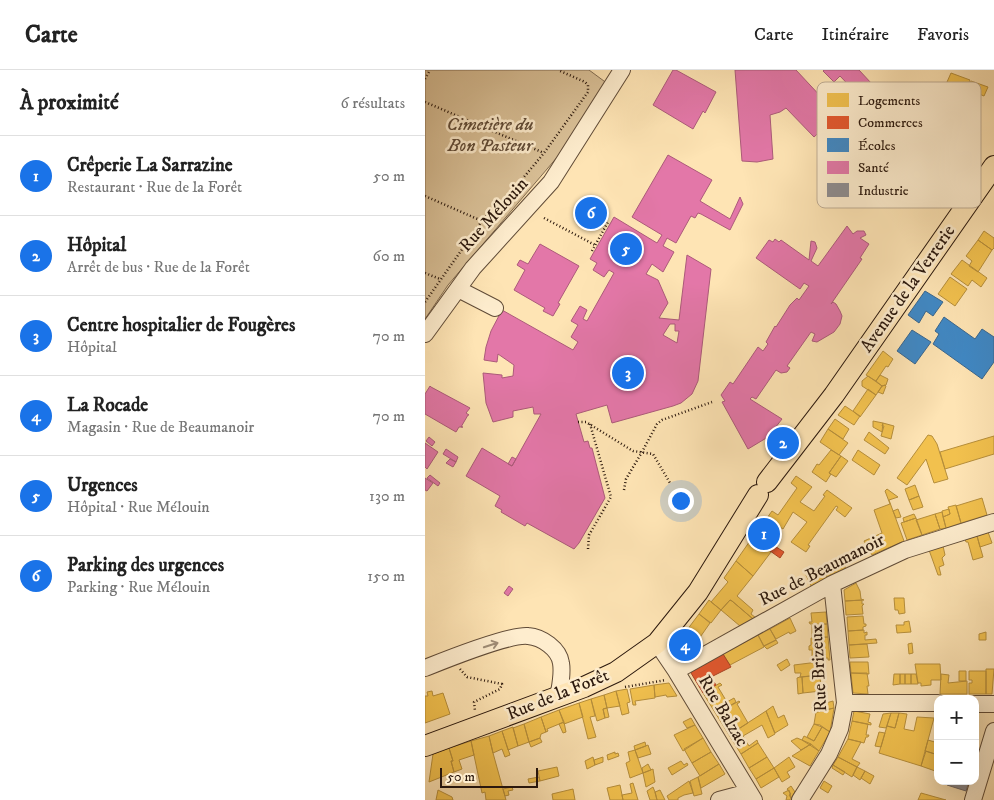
<!DOCTYPE html>
<html lang="fr">
<head>
<meta charset="utf-8">
<style>
	body { margin:0; font-family:"IM FELL DW Pica",serif; background:#f6f6f6; color:#222 }
	.controls { position:absolute; right:15px; bottom:15px; display:grid; overflow:hidden; border-radius:10px; box-shadow:0 5px 20px #0002 }
	.controls button { width:45px; height:45px; display:grid; place-items:center; padding:0; border:0; border-bottom:1px solid #e0e0e0; background:#fff; color:#222; font:25px sans-serif }
	.scale { position:absolute; left:15px; bottom:12px; width:98px; box-sizing:border-box; padding-left:5px; border:2px solid #2b180d; border-top:0; font-size:14px; line-height:18px; white-space:nowrap; color:#2b180d; -webkit-text-stroke:4px #feedce; paint-order:stroke }
	.you { position:absolute; left:255px; top:430px; width:18px; height:18px; margin:-12px; border:4px solid #fff; border-radius:50%; background:#1a73e8; box-shadow:0 0 0 8px #1a73e833 }
	.badge { display:grid; place-items:center; width:32px; height:32px; border-radius:50%; background:#1a73e8; color:#fff; font-size:16px; font-weight:700 }
	.pin { position:absolute; translate:-50% -50%; border:2px solid #fff; box-shadow:0 1px 5px #0006 }
	.list { margin:0; padding:0; list-style:none }
	h2 { display:flex; justify-content:space-between; align-items:center; height:65px; margin:0; padding:0 20px; font-size:21px }
	h2 small { font-size:16px; font-weight:400; color:#767676 }
	.list li { display:grid; grid-template-columns:32px 1fr auto; gap:15px; align-items:center; box-sizing:border-box; height:80px; padding:0 20px; border-top:1px solid #e0e0e0 }
	.list b { display:block; font-size:19px; white-space:nowrap }
	.list p { margin:0; font-size:16px; white-space:nowrap; color:#767676 }
	.list em { font-size:16px; font-style:normal; color:#767676 }
	.map { position:relative; flex:none; width:569px; height:730px; overflow:hidden }
	header { display:flex; align-items:center; gap:30px; box-sizing:border-box; height:70px; padding:0 25px; background:#fff; border-bottom:1px solid #e0e0e0 }
	header strong { font-size:24px }
	nav { display:flex; gap:28px; margin-inline-start:auto; font-size:18px }
	main { display:flex }
	aside { flex:1; background:#fff }
	.map>svg:first-child { display:block }
	.green { fill:#dac198; stroke:#826c52 }
	.homes { fill:#f2c14e; stroke:#b68e3a }
	.shops { fill:#e4572e; stroke:#ac4424 }
	.schools { fill:#3f88c5; stroke:#39668e }
	.health { fill:#e377a8; stroke:#ac5a7a; fill-rule:evenodd }
	.industry { fill:#8d8d92; stroke:#706a6a }
	.lines { fill:none; stroke-linecap:round; stroke-linejoin:round }
	.minor-casing { stroke:#604b37; stroke-width:18 }
	.major-casing { stroke:#2b180d; stroke-width:22 }
	.path { stroke:#2b180d; stroke-width:2.5; stroke-dasharray:1 2.5; stroke-linecap:butt }
	.minor { stroke:#feedce; stroke-width:16 }
	.major { stroke:#fee4b4; stroke-width:20 }
	.oneway { stroke:#9f8d77 }
	.labels { text-anchor:middle; dominant-baseline:central; stroke-width:5; stroke-linejoin:round; paint-order:stroke }
	.park-label { font-size:18px; font-style:italic; fill:#604b37; stroke:#feedce }
	.street-label { font-size:18px; fill:#2b180d; stroke:#feedce }
	.key { fill:#feedce; stroke:#bfad94; stroke-width:1 }
	.key-label { font-size:14px; fill:#2b180d }
</style>
</head>
<body>
<header>
<strong>Carte</strong>
<nav><a>Carte</a><a>Itinéraire</a><a>Favoris</a></nav>
</header>
<main>
<aside>
<h2>À proximité<small>6 résultats</small></h2>
<ul class="list">
<li><span class="badge">1</span><div><b>Crêperie La Sarrazine</b><p>Restaurant · Rue de la Forêt</p></div><em>50 m</em></li>
<li><span class="badge">2</span><div><b>Hôpital</b><p>Arrêt de bus · Rue de la Forêt</p></div><em>60 m</em></li>
<li><span class="badge">3</span><div><b>Centre hospitalier de Fougères</b><p>Hôpital</p></div><em>70 m</em></li>
<li><span class="badge">4</span><div><b>La Rocade</b><p>Magasin · Rue de Beaumanoir</p></div><em>70 m</em></li>
<li><span class="badge">5</span><div><b>Urgences</b><p>Hôpital · Rue Mélouin</p></div><em>130 m</em></li>
<li><span class="badge">6</span><div><b>Parking des urgences</b><p>Parking · Rue Mélouin</p></div><em>150 m</em></li>
</ul>
</aside>
<div class="map">
<svg width="569" height="730" viewBox="0 0 569 730">
	<rect width="100%" height="100%" fill="#fee4b4"/>
	<filter id="stains"><feTurbulence type="fractalNoise" baseFrequency=".004" numOctaves="4"/><feColorMatrix values="0 0 0 0 .2 0 0 0 0 .09 0 0 0 0 .02 0 0 0 .5 -.17"/></filter>
	<radialGradient id="worn" r=".72"><stop offset=".6" stop-color="#630" stop-opacity="0"/><stop offset="1" stop-color="#630" stop-opacity=".3"/></radialGradient>
	<path class="green" d="M 0,0 L 164,0 L 183,14 L 134,85 L 23,215 L 0,249 Z"/>
	<path class="homes" d="M 526,3 L 545,10 L 541,19 L 522,12 Z
		M 546,11 L 563,17 L 559,26 L 542,19 Z
		M 559,161 L 569,168 L 569,178 L 567,180 L 553,170 Z
		M 553,170 L 567,180 L 553,202 L 544,196 L 547,191 L 541,186 Z
		M 537,190 L 562,208 L 556,217 L 547,210 L 543,216 L 526,204 Z
		M 525,207 L 542,219 L 530,236 L 513,224 Z
		M 458,281 L 468,289 L 463,297 L 461,296 L 451,311 L 441,305 Z
		M 455,305 L 463,309 L 461,315 L 457,316 L 451,311 Z
		M 443,306 L 457,316 L 451,325 L 437,316 L 437,311 Z
		M 460,315 L 461,316 L 458,324 L 453,322 L 457,316 Z
		M 443,319 L 451,325 L 435,347 L 428,341 Z
		M 420,336 L 435,346 L 429,355 L 413,345 Z
		M 410,349 L 424,359 L 418,369 L 403,359 Z
		M 448,351 L 458,353 L 457,362 L 448,357 Z
		M 458,353 L 469,356 L 466,369 L 456,366 L 459,356 L 457,356 Z
		M 403,359 L 423,373 L 414,385 L 395,372 Z
		M 444,362 L 464,378 L 460,384 L 439,370 Z
		M 503,365 L 507,366 L 512,374 L 523,409 L 509,413 L 501,389 L 482,415 L 472,408 Z
		M 569,366 L 569,384 L 520,399 L 515,382 Z
		M 406,380 L 416,386 L 404,403 L 406,404 L 401,412 L 387,402 L 392,394 L 394,395 Z
		M 433,380 L 455,395 L 449,405 L 427,390 Z
		M 416,386 L 423,391 L 411,407 L 404,403 Z
		M 371,406 L 387,417 L 375,432 L 389,441 L 400,426 L 398,425 L 402,420 L 427,438 L 420,447 L 411,440 L 413,437 L 411,436 L 383,475 L 385,476 L 381,482 L 366,472 L 382,452 L 368,442 L 358,459 L 342,448 L 347,441 L 353,445 L 372,418 L 366,413 Z
		M 490,415 L 494,426 L 484,430 L 480,419 Z
		M 462,419 L 473,427 L 464,430 L 479,471 L 447,485 L 439,471 L 457,463 L 449,440 L 465,434 L 460,421 Z
		M 494,426 L 498,437 L 488,440 L 484,430 Z
		M 557,428 L 562,445 L 536,453 L 531,436 Z
		M 531,435 L 536,453 L 521,458 L 518,447 L 525,444 L 523,437 Z
		M 473,439 L 476,447 L 471,448 L 468,441 Z
		M 524,439 L 525,444 L 518,447 L 517,441 Z
		M 517,442 L 521,458 L 515,459 L 510,444 Z
		M 489,444 L 491,448 L 479,452 L 478,448 Z
		M 510,444 L 515,459 L 497,465 L 491,450 Z
		M 491,448 L 497,465 L 482,470 L 476,453 Z
		M 563,462 L 567,473 L 555,477 L 552,466 Z
		M 552,466 L 558,487 L 548,490 L 543,472 L 541,472 L 540,469 Z
		M 327,468 L 346,482 L 328,506 L 311,491 Z
		M 518,476 L 520,485 L 517,488 L 519,495 L 514,497 L 516,505 L 513,505 L 504,480 Z
		M 415,487 L 421,499 L 403,509 L 397,497 Z
		M 311,491 L 328,506 L 312,526 L 328,540 L 326,544 L 331,548 L 328,549 L 307,531 L 305,530 L 296,540 L 286,532 L 303,512 L 299,508 Z
		M 397,497 L 403,509 L 387,518 L 381,505 Z
		M 431,513 L 435,521 L 436,529 L 439,530 L 420,531 L 419,520 Z
		M 469,528 L 479,528 L 480,543 L 474,544 L 473,540 L 470,540 Z
		M 284,530 L 296,540 L 286,553 L 274,544 Z
		M 305,530 L 307,531 L 328,549 L 315,556 L 296,540 Z
		M 437,530 L 437,534 L 439,534 L 437,536 L 438,544 L 421,545 L 420,531 Z
		M 401,542 L 402,554 L 385,554 L 384,552 L 387,552 L 386,543 Z
		M 274,544 L 285,553 L 271,573 L 259,564 Z
		M 438,546 L 439,554 L 441,554 L 441,556 L 438,557 L 438,560 L 423,561 L 422,547 Z
		M 365,548 L 371,561 L 365,564 L 364,562 L 351,569 L 345,559 Z
		M 484,551 L 486,562 L 472,563 L 471,555 L 479,555 L 479,552 Z
		M 402,554 L 403,567 L 387,568 L 387,555 Z
		M 345,559 L 351,570 L 339,576 L 333,565 Z
		M 439,560 L 439,563 L 442,562 L 442,565 L 440,565 L 440,570 L 451,569 L 452,573 L 424,575 L 423,561 Z
		M 561,562 L 561,570 L 554,570 L 554,564 Z
		M 333,565 L 339,577 L 305,595 L 298,584 Z
		M 403,567 L 405,590 L 403,590 L 403,588 L 387,589 L 387,580 L 384,580 L 384,576 L 386,575 L 386,568 Z
		M 351,570 L 353,573 L 342,579 L 339,576 Z
		M 487,573 L 488,583 L 484,584 L 483,574 Z
		M 442,574 L 444,587 L 425,588 L 424,575 Z
		M 362,589 L 365,595 L 356,601 L 352,595 Z
		M 393,592 L 395,605 L 375,607 L 376,603 L 370,603 L 369,595 Z
		M 425,592 L 443,592 L 444,604 L 426,603 Z
		M 490,594 L 515,594 L 516,610 L 506,610 L 506,615 L 496,616 L 496,613 L 493,613 Z
		M 561,599 L 569,599 L 567,624 L 561,624 Z
		M 534,601 L 541,601 L 541,611 L 534,611 Z
		M 544,601 L 561,601 L 561,624 L 544,624 L 544,613 L 547,613 L 547,610 L 544,610 Z
		M 426,603 L 442,603 L 444,616 L 442,616 L 443,624 L 428,623 Z
		M 469,604 L 475,604 L 475,614 L 468,615 Z
		M 475,604 L 480,604 L 480,614 L 475,614 Z
		M 480,604 L 486,604 L 486,614 L 480,614 Z
		M 486,604 L 491,604 L 493,614 L 486,614 Z
		M 516,604 L 524,605 L 523,613 L 542,611 L 542,624 L 515,624 Z
		M 395,605 L 396,621 L 378,623 L 377,607 Z
		M 375,607 L 377,607 L 378,623 L 373,624 L 372,608 Z
		M 244,613 L 252,626 L 242,627 L 241,625 L 230,627 L 229,615 Z
		M 295,613 L 297,615 L 293,617 L 302,632 L 309,628 L 311,632 L 291,644 L 278,623 Z
		M 229,615 L 230,628 L 210,631 L 211,635 L 208,635 L 205,619 Z
		M 202,619 L 205,632 L 202,633 L 204,643 L 197,645 L 191,621 Z
		M 7,621 L 8,626 L 18,623 L 25,644 L 0,653 L 0,626 L 3,626 L 2,622 Z
		M 191,621 L 195,636 L 182,638 L 179,625 Z
		M 179,625 L 182,638 L 178,639 L 180,648 L 172,651 L 166,629 Z
		M 166,629 L 170,646 L 165,647 L 171,667 L 163,669 L 154,633 Z
		M 314,631 L 315,632 L 312,634 L 323,653 L 304,665 L 291,644 Z
		M 408,631 L 409,638 L 389,643 L 387,637 Z
		M 154,633 L 158,647 L 139,654 L 134,640 Z
		M 348,636 L 353,648 L 359,645 L 363,655 L 350,663 L 341,641 Z
		M 182,638 L 184,647 L 180,648 L 178,639 Z
		M 409,638 L 405,662 L 395,655 L 389,654 L 391,642 Z
		M 134,640 L 139,652 L 122,659 L 123,661 L 121,662 L 116,647 Z
		M 341,641 L 350,664 L 343,668 L 337,655 L 318,666 L 324,676 L 332,670 L 333,673 L 316,684 L 304,665 Z
		M 429,641 L 445,644 L 443,652 L 446,653 L 446,655 L 427,651 Z
		M 466,643 L 474,643 L 470,658 L 462,656 Z
		M 466,643 L 461,658 L 454,657 L 458,644 Z
		M 474,643 L 482,644 L 479,659 L 489,661 L 492,647 L 509,648 L 496,696 L 454,683 L 462,656 L 470,658 Z
		M 116,647 L 121,662 L 116,664 L 115,668 L 104,672 L 99,654 Z
		M 266,648 L 270,655 L 262,658 L 258,652 Z
		M 427,651 L 443,654 L 441,665 L 444,665 L 443,667 L 441,667 L 439,673 L 423,669 Z
		M 139,652 L 141,662 L 138,663 L 134,654 Z
		M 99,654 L 104,672 L 93,676 L 88,658 Z
		M 389,654 L 397,657 L 389,671 L 382,667 Z
		M 270,655 L 278,668 L 258,681 L 249,665 Z
		M 88,657 L 93,676 L 83,680 L 77,661 Z
		M 397,657 L 405,662 L 394,681 L 377,670 L 379,666 L 389,671 Z
		M 77,661 L 85,685 L 80,687 L 77,679 L 68,683 L 64,666 Z
		M 454,662 L 460,663 L 456,677 L 450,676 Z
		M 64,666 L 68,683 L 81,730 L 61,730 L 60,722 L 57,723 L 46,671 Z
		M 115,668 L 117,672 L 106,677 L 104,672 Z
		M 278,668 L 286,682 L 267,693 L 259,679 Z
		M 372,668 L 377,670 L 386,674 L 376,680 L 366,671 Z
		M 423,669 L 436,672 L 427,689 L 435,693 L 432,697 L 413,687 Z
		M 503,670 L 513,673 L 513,685 L 500,681 Z
		M 46,671 L 49,685 L 34,690 L 37,699 L 29,702 L 26,691 L 28,691 L 24,678 Z
		M 220,672 L 221,676 L 210,680 L 209,676 Z
		M 333,673 L 342,687 L 324,698 L 316,684 Z
		M 386,674 L 394,681 L 385,696 L 367,686 Z
		M 223,675 L 226,684 L 213,688 L 210,680 Z
		M 24,678 L 28,691 L 26,691 L 29,702 L 4,712 L 8,684 Z
		M 210,680 L 218,703 L 205,708 L 201,693 L 205,691 L 203,682 Z
		M 501,681 L 513,685 L 513,702 L 496,696 Z
		M 190,682 L 190,684 L 193,683 L 194,686 L 183,690 L 182,685 Z
		M 286,682 L 294,694 L 275,706 L 267,693 Z
		M 168,687 L 170,695 L 162,699 L 160,691 Z
		M 178,687 L 178,692 L 170,695 L 169,690 Z
		M 342,687 L 349,698 L 331,709 L 324,698 Z
		M 364,687 L 370,697 L 362,702 L 365,707 L 357,712 L 349,698 Z
		M 413,687 L 432,697 L 427,707 L 408,695 Z
		M 256,691 L 259,695 L 262,693 L 263,695 L 247,705 L 243,698 Z
		M 223,694 L 226,700 L 218,703 L 217,698 Z
		M 294,694 L 300,704 L 276,718 L 273,707 Z
		M 408,695 L 420,702 L 418,705 L 407,698 Z
		M 132,697 L 134,706 L 115,711 L 113,701 Z
		M 432,697 L 440,701 L 435,710 L 428,705 Z
		M 349,698 L 354,707 L 336,718 L 331,709 Z
		M 228,699 L 230,712 L 221,717 L 218,703 Z
		M 440,701 L 449,706 L 445,714 L 436,708 Z
		M 114,707 L 115,711 L 104,713 L 103,709 Z
		M 273,707 L 277,724 L 269,726 L 265,711 Z
		M 264,711 L 268,723 L 259,725 L 253,728 L 253,730 L 244,730 L 242,726 Z
		M 399,711 L 407,716 L 403,723 L 395,718 Z
		M 208,713 L 213,730 L 198,730 L 197,725 L 207,723 L 205,714 Z
		M 195,715 L 198,730 L 185,730 L 182,718 Z
		M 366,716 L 370,722 L 366,728 L 364,725 L 366,724 L 362,719 Z
		M 87,717 L 88,720 L 83,721 L 84,725 L 80,726 L 78,719 Z
		M 228,717 L 230,722 L 232,730 L 225,730 L 222,721 Z
		M 148,719 L 150,730 L 128,730 L 127,724 Z
		M 13,720 L 27,727 L 28,730 L 11,730 Z
		M 235,720 L 240,730 L 232,730 L 230,722 Z
		M 364,720 L 366,728 L 365,730 L 361,730 L 362,726 L 358,723 Z
		M 496,723 L 521,730 L 493,730 Z"/>
	<path class="shops" d="M 338,452 L 353,463 L 349,469 L 345,467 L 342,471 L 359,482 L 355,488 L 327,468 Z
		M 259,564 L 274,577 L 258,586 L 252,572 Z
		M 298,584 L 306,597 L 286,607 L 291,615 L 278,623 L 266,603 L 267,601 Z"/>
	<path class="schools" d="M 500,221 L 518,232 L 508,246 L 501,241 L 494,253 L 483,245 Z
		M 519,247 L 550,269 L 557,259 L 569,267 L 569,292 L 557,309 L 508,274 L 514,264 L 510,261 Z
		M 487,260 L 506,272 L 490,294 L 472,281 Z"/>
	<path class="health" d="M 248,0 L 251,0 L 291,22 L 280,43 L 278,41 L 268,59 L 228,35 Z
		M 310,0 L 371,0 L 413,45 L 389,67 L 361,38 L 355,42 L 345,45 L 348,89 L 332,92 L 317,91 Z
		M 399,0 L 434,0 L 447,14 L 434,26 L 415,6 L 409,12 L 398,1 Z
		M 243,85 L 287,110 L 275,131 L 305,149 L 315,127 L 318,134 L 305,160 L 276,144 L 273,143 L 270,148 L 266,146 L 251,173 L 242,168 L 238,176 L 249,182 L 238,202 L 227,194 L 221,204 L 233,210 L 243,233 L 234,248 L 254,250 L 262,185 L 286,199 L 273,311 L 267,324 L 256,333 L 248,336 L 187,353 L 182,335 L 151,344 L 159,372 L 163,371 L 165,378 L 167,378 L 180,428 L 154,473 L 149,479 L 102,453 L 100,456 L 76,442 L 77,440 L 70,436 L 75,426 L 41,406 L 57,378 L 87,396 L 116,344 L 109,344 L 108,337 L 88,341 L 88,347 L 68,352 L 61,333 L 58,303 L 77,305 L 77,308 L 88,306 L 89,295 L 73,284 L 72,292 L 59,290 L 61,277 L 66,261 L 77,240 L 148,280 L 153,272 L 146,267 L 153,255 L 146,251 L 155,236 L 162,240 L 158,249 L 162,251 L 189,203 L 184,200 L 179,207 L 168,200 L 172,193 L 165,189 L 189,147 L 232,173 L 237,165 L 207,147 ZM 245,254 L 250,254 L 250,261 L 254,261 L 252,273 L 238,265 Z
		M 422,156 L 428,164 L 432,161 L 439,161 L 441,165 L 435,168 L 444,174 L 435,188 L 437,189 L 406,234 L 408,232 L 411,234 L 415,241 L 417,246 L 415,254 L 409,262 L 392,272 L 387,271 L 390,264 L 386,262 L 362,296 L 365,298 L 362,302 L 356,303 L 351,300 L 331,329 L 327,327 L 325,329 L 357,349 L 343,367 L 323,379 L 297,332 L 300,331 L 296,325 L 305,312 L 308,314 L 333,277 L 338,281 L 343,274 L 341,272 L 350,256 L 351,257 L 365,235 L 372,228 L 374,230 L 384,216 L 379,213 L 375,219 L 331,188 L 344,170 L 348,172 L 350,169 L 354,172 L 356,170 L 384,190 L 386,171 L 390,172 L 392,178 L 386,191 L 393,196 Z
		M 115,174 L 154,196 L 133,233 L 135,234 L 128,246 L 118,241 L 120,238 L 89,220 L 100,200 L 92,195 L 95,190 L 103,194 Z
		M 5,316 L 6,317 L 45,338 L 41,343 L 44,345 L 43,345 L 36,357 L 38,357 L 34,357 L 31,362 L 0,344 L 0,324 Z
		M 4,367 L 10,372 L 7,376 L 1,371 Z
		M 0,373 L 13,382 L 2,399 L 0,397 Z
		M 21,379 L 33,387 L 31,392 L 18,384 Z
		M 87,387 L 91,389 L 87,396 L 83,394 Z
		M 25,389 L 31,392 L 28,397 L 21,393 Z
		M 5,405 L 15,413 L 13,416 L 2,408 Z
		M 0,408 L 8,413 L 2,421 L 0,420 Z
		M 84,516 L 88,519 L 83,526 L 79,523 Z"/>
	<path class="industry" d="M 523,711 L 544,711 L 541,721 L 522,715 Z"/>
	<g class="lines">
		<defs>
			<path id="minor" d="M 33,219 L 70,238
				M 0,264 L 48,198 L 126,112 L 197,0
				M 232,573 L 251,601 L 329,730
				M 0,598 C 20,590 84,564 103,566 C 117,567 134,579 136,593 C 138,605 135,616 133,628
				M 251,601 L 407,514 L 480,480 L 569,452
				M 420,633 L 513,633
				M 550,634 L 569,634
				M 294,730 L 324,722
				M 375,730 L 404,684 L 415,659 L 420,633 L 407,514
				M 548,730 L 569,661"/>
			<path id="major" d="M 342,412 L 409,325 L 569,96
				M 0,676 L 159,617 L 191,602 L 232,573 L 273,522 L 333,425"/>
		</defs>
		<use href="#minor" class="minor-casing"/>
		<use href="#major" class="major-casing"/>
		<path class="path" d="M 0,9 L 5,0
			M 0,32 L 119,83
			M 0,126 L 57,151
			M 119,148 L 170,175
			M 167,181 L 183,152
			M 0,203 L 15,209
			M 0,232 L 57,151 L 68,139 L 74,137 L 119,83 L 163,22 L 163,15 L 160,12 L 133,0
			M 153,352 L 161,352 L 208,381 L 228,384 L 245,413
			M 199,420 L 201,409 L 217,382 L 232,354 L 237,350 L 287,332
			M 163,479 L 164,465 L 186,427 L 165,354
			M 35,599 L 42,607 L 77,614 L 75,619 L 49,632 L 50,641
			M 200,617 L 241,610"/>
		<use href="#minor" class="minor"/>
		<use href="#major" class="major"/>
	</g>
	<defs><path id="oneway-shaft" d="M-6 0H5M1.5-3L5.5 0L1.5 3" fill="none" stroke-width="1.6" stroke-linecap="round" stroke-linejoin="round" transform="scale(1.25)"/></defs>
	<use class="oneway" href="#oneway-shaft" transform="translate(66 575) rotate(-18)"/>
	<g class="labels">
		<g class="park-label">
			<text x="65" y="55">Cimetière du<tspan x="65" dy="21">Bon Pasteur</tspan></text>
		</g>
		<g class="street-label">
			<text transform="translate(69 145) rotate(-48)">Rue Mélouin</text>
			<text transform="translate(483 219) rotate(-55)">Avenue de la Verrerie</text>
			<text transform="translate(397 500) rotate(-27)">Rue de Beaumanoir</text>
			<text transform="translate(394 598) rotate(-93)">Rue Brizeux</text>
			<text transform="translate(133 625) rotate(-22)">Rue de la Forêt</text>
			<text transform="translate(298 641) rotate(59)">Rue Balzac</text>
		</g>
	</g>
	<rect x="392" y="12" width="164" height="126" rx="8" class="key"/>
	<rect x="402" y="23" width="22" height="14" fill="#f2c14e"/>
	<rect x="402" y="46" width="22" height="13" fill="#e4572e"/>
	<rect x="402" y="68" width="22" height="14" fill="#3f88c5"/>
	<rect x="402" y="91" width="22" height="13" fill="#e377a8"/>
	<rect x="402" y="113" width="22" height="14" fill="#8d8d92"/>
	<g class="key-label">
		<text x="433" y="35">Logements</text>
		<text x="433" y="57">Commerces</text>
		<text x="433" y="80">Écoles</text>
		<text x="433" y="102">Santé</text>
		<text x="433" y="125">Industrie</text>
	</g>
	<rect width="100%" height="100%" filter="url(#stains)"/>
	<rect width="100%" height="100%" fill="url(#worn)"/>
</svg>
<div class="controls">
<button>+</button>
<button>−</button>
</div>
<div class="scale">50 m</div>
<div class="you"></div>
<div class="pin badge" style="left:339px;top:464px">1</div>
<div class="pin badge" style="left:358px;top:373px">2</div>
<div class="pin badge" style="left:203px;top:303px">3</div>
<div class="pin badge" style="left:260px;top:575px">4</div>
<div class="pin badge" style="left:201px;top:179px">5</div>
<div class="pin badge" style="left:166px;top:143px">6</div>
</div>
</main>
</body>
</html>
